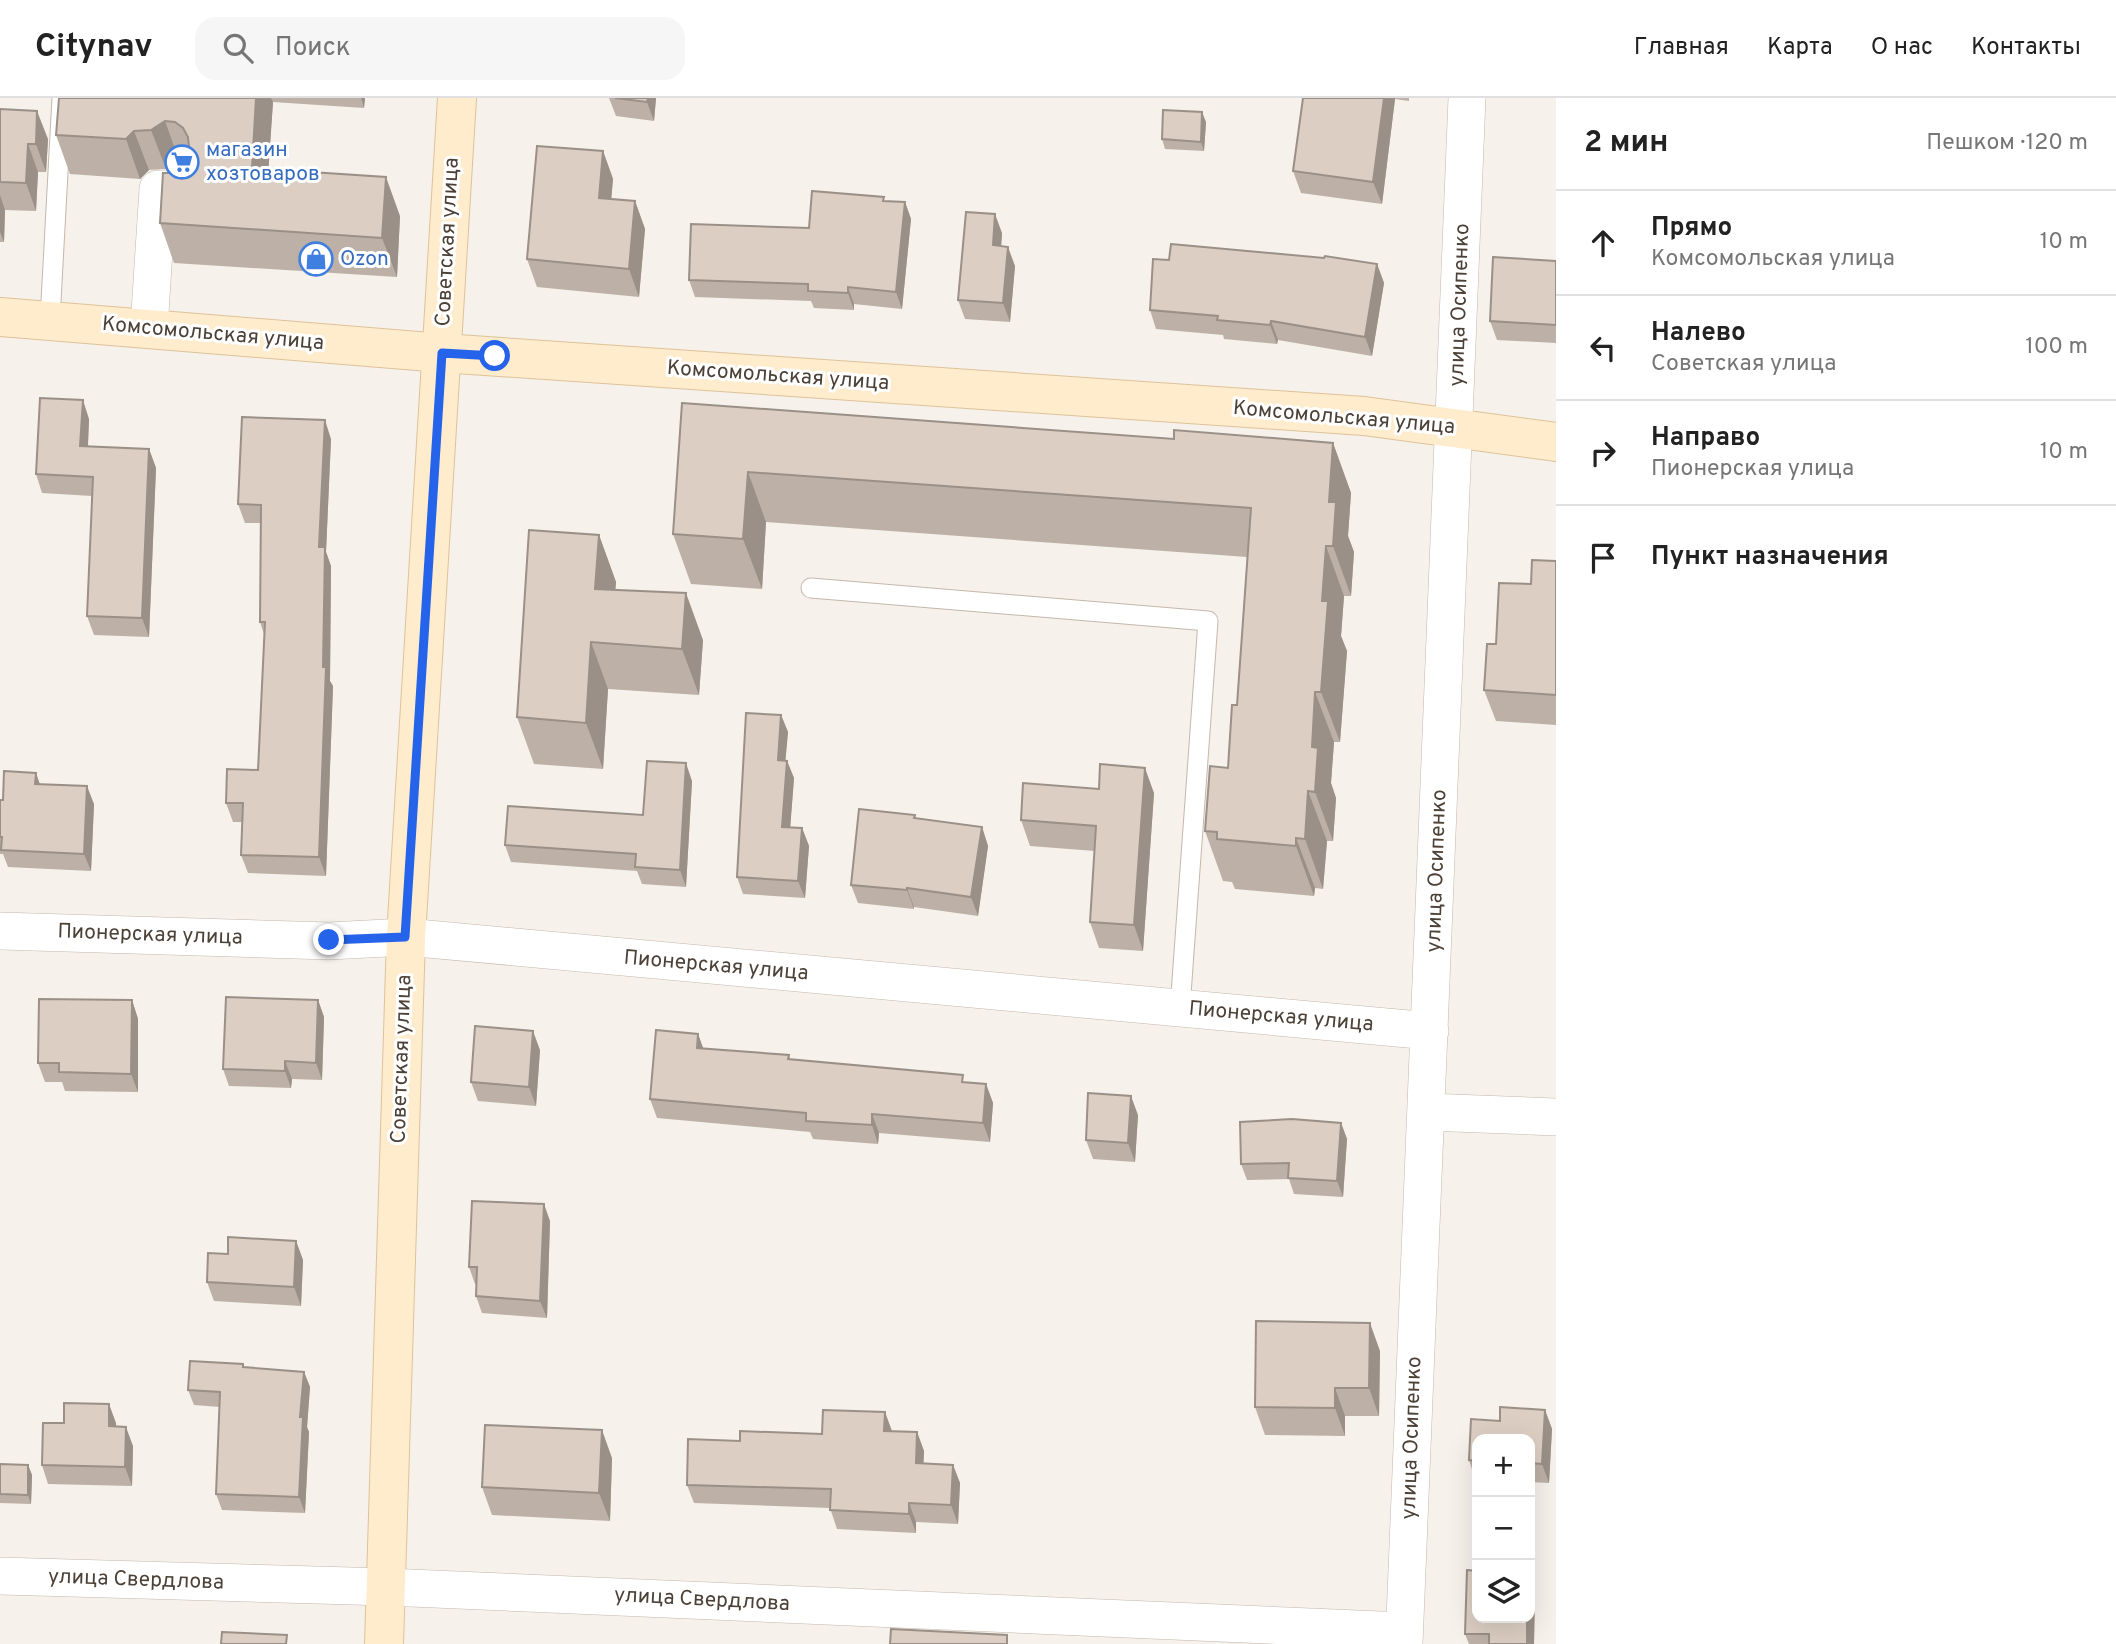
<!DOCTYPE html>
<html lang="ru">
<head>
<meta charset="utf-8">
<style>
	body { margin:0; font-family:Overpass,sans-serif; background:#f6f6f6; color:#222 }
	.controls { position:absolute; right:21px; bottom:21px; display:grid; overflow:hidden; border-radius:14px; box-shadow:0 7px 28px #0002 }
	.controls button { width:63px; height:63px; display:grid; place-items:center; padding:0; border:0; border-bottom:2px solid #e0e0e0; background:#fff; color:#222; font:35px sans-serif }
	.stop { position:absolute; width:21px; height:21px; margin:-16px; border:5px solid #2563eb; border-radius:50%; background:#fff }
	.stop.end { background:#2563eb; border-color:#fff; box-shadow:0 2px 7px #0008 }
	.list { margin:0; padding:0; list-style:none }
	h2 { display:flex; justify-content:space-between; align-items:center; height:91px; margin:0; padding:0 28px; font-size:30px }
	h2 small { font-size:23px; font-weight:400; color:#767676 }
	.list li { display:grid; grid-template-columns:46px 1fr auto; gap:21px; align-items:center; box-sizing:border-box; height:105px; padding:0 28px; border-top:2px solid #e0e0e0 }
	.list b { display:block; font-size:26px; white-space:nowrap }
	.list p { margin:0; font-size:23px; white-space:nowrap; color:#767676 }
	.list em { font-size:23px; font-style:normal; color:#767676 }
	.icon { flex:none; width:38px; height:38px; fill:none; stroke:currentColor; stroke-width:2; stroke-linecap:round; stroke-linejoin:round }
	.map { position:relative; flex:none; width:1556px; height:1546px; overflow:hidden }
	header { display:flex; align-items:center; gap:42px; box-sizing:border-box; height:98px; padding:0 35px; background:#fff; border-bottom:2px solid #e0e0e0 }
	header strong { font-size:33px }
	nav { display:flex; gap:38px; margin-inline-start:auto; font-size:24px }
	.search { width:490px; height:63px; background:#f6f6f6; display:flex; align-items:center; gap:18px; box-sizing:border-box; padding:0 24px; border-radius:21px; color:#767676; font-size:26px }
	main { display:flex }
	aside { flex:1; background:#fff }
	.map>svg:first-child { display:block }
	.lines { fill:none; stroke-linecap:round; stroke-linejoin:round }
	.lane-casing { stroke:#c3b8ac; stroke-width:21 }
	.street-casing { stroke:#c3b8ac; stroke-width:38 }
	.secondary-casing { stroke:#ddc299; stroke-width:40 }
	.lane { stroke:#fff; stroke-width:19 }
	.street { stroke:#fff; stroke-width:37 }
	.secondary { stroke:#ffeccc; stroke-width:38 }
	.wall { fill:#bdb1a7 }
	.shaded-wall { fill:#9a9088 }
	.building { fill:#dccec2; stroke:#9a9088; stroke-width:2 }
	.route { stroke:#2563eb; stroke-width:9 }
	.labels { text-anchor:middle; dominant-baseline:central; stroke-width:6; stroke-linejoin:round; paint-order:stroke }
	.shop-label { font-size:21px; fill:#366cbe; stroke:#fff; text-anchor:start }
	.street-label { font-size:21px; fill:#4c4137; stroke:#fff }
</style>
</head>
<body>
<header>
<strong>Citynav</strong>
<div class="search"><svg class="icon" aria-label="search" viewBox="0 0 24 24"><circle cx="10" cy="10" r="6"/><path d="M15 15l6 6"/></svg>Поиск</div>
<nav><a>Главная</a><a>Карта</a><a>О нас</a><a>Контакты</a></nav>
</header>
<main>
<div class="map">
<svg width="1556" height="1546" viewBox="0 0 1556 1546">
	<rect width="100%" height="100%" fill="#f6f1eb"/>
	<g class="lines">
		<defs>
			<path id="lane" d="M 50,222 L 62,0
				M 811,490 L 1208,523 L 1180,910"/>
			<path id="street" d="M 149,230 L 158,91 L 184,94 L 182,83
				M 0,833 L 329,843 L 406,839 L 1430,933
				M 1426,1014 L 1556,1019
				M 0,1478 L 387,1489 L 1404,1533
				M 1404,1546 L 1467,0"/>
			<path id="secondary" d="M 0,219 L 442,255 L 1364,318 L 1556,344
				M 384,1546 L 406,839 L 457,0"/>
		</defs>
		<use href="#lane" class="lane-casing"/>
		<use href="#street" class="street-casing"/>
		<use href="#secondary" class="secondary-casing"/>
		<use href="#lane" class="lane"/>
		<use href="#street" class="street"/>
		<use href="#secondary" class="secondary"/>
	</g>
	<path class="wall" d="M 59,0 L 365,0 L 364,10 L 273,4 L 268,71 L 400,118 L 397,179 L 174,165 L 160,125 L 176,75 L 185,69 L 188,63 L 179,62 L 166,71 L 149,72 L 140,81 L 70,76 L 56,37 Z
		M 609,0 L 656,0 L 654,23 L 616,18 Z
		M 1303,0 L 1409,0 L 1409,3 L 1395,1 L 1382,106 L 1301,95 L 1293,73 Z
		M 0,11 L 48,41 L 46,74 L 38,74 L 36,113 L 5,112 L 4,144 L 0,144 Z
		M 1206,24 L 1204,53 L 1165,51 L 1162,41 Z
		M 603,53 L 613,81 L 611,101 L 635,103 L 645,131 L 639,199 L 537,189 L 527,161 Z
		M 885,103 L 905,104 L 911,121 L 902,211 L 854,206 L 854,212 L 814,210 L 811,203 L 695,199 L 689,182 L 809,130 Z
		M 1002,135 L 1001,148 L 1015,168 L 1010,224 L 965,221 L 958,202 Z
		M 1169,162 L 1377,166 L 1384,185 L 1372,258 L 1278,242 L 1277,246 L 1224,241 L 1223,237 L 1156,231 L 1150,212 Z
		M 1556,163 L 1556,245 L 1497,242 L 1490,223 Z
		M 682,305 L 1174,341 L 1333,345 L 1351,395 L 1348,438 L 1354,454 L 1351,498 L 1344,498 L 1341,538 L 1347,553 L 1340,644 L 1334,644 L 1331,685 L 1336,700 L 1333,743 L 1327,743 L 1323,791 L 1315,790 L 1314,798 L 1235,791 L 1232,784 L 1223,783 L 1205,733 L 1228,670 L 1237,607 L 1247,459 L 766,424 L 762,491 L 691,486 L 673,436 Z
		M 89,321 L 88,349 L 149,351 L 156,370 L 149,539 L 94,537 L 87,518 L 92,398 L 42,395 L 36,376 Z
		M 331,341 L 326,454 L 331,468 L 330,583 L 333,588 L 326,778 L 248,775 L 241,757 L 242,724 L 233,724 L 226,705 L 258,672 L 264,536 L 260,524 L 261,425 L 245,425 L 238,406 Z
		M 599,437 L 616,484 L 615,492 L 703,542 L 699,597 L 608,591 L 603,671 L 534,666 L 517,619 Z
		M 1556,463 L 1556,627 L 1496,623 L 1484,592 L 1496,546 L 1531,486 Z
		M 781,617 L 788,634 L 785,663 L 787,663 L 794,680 L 790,729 L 802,730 L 809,748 L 805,800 L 743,796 L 737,779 Z
		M 692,683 L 686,789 L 642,786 L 637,773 L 511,764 L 505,747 L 643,717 Z
		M 40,686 L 94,706 L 91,773 L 8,769 L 3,756 L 0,756 L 0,702 L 3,702 Z
		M 1099,691 L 1154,695 L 1143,853 L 1099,850 L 1090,824 L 1095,753 L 1030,748 L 1021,722 Z
		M 915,717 L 916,720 L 982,729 L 988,748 L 978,818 L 914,809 L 914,811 L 858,805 L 851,787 Z
		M 132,902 L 138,921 L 138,994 L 65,993 L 62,984 L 45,984 L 38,965 Z
		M 318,902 L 324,919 L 322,982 L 292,981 L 291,990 L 229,988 L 223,971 Z
		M 698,936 L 703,951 L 789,957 L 790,961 L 966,985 L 986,986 L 993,1005 L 990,1044 L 879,1035 L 878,1046 L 813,1041 L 810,1034 L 657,1020 L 650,1001 Z
		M 540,952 L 536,1008 L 478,1003 L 471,984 Z
		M 1138,1017 L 1135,1064 L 1093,1061 L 1086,1042 Z
		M 1341,1025 L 1347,1041 L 1343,1099 L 1294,1096 L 1289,1081 L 1247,1082 L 1241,1066 Z
		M 550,1123 L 547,1220 L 482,1215 L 476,1198 L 476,1186 L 475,1186 L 469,1169 Z
		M 296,1143 L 303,1162 L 301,1208 L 214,1203 L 207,1184 L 228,1156 Z
		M 1380,1253 L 1379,1318 L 1345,1318 L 1345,1338 L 1265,1337 L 1255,1309 Z
		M 244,1269 L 304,1274 L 310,1289 L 307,1329 L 309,1334 L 305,1415 L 222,1412 L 216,1396 L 220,1309 L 194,1307 L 188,1292 Z
		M 1500,1309 L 1545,1312 L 1552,1331 L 1549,1385 L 1530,1384 L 1530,1341 L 1477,1341 L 1477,1381 L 1475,1381 L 1469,1362 L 1471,1321 L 1500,1323 Z
		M 116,1325 L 116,1328 L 133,1348 L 132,1388 L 48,1386 L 42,1367 Z
		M 892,1333 L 917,1334 L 924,1353 L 923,1365 L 953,1367 L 960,1385 L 958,1426 L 916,1424 L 916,1435 L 837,1431 L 830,1410 L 694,1405 L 687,1387 L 740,1343 L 822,1336 Z
		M 612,1360 L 610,1423 L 492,1417 L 482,1389 Z
		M 0,1366 L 28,1367 L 32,1377 L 31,1406 L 0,1405 Z
		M 1535,1492 L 1534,1546 L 1469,1546 L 1465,1536 Z"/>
	<path class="shaded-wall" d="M 256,0 L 271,0 L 273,4 L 266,109 L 252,70 Z
		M 361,0 L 365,0 L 364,10 Z
		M 648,0 L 656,0 L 654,23 L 647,4 Z
		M 1384,0 L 1395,0 L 1395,1 L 1382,106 L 1373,84 Z
		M 37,13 L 48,41 L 46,74 L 36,46 Z
		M 1202,14 L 1206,24 L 1204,53 L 1201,44 Z
		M 165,23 L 179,62 L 166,71 L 151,32 Z
		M 134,33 L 149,72 L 140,81 L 126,41 Z
		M 28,46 L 38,74 L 36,113 L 26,85 Z
		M 603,53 L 613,81 L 609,127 L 599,100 Z
		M 386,79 L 400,118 L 397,179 L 382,140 Z
		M 0,97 L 5,112 L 4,144 L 0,134 Z
		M 635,103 L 645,131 L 639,199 L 629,171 Z
		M 905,104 L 911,121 L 902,211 L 896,194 Z
		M 995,116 L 1002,135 L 1000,166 L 993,147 Z
		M 1008,149 L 1015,168 L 1010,224 L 1003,205 Z
		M 1377,166 L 1384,185 L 1372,258 L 1365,239 Z
		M 848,189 L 854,206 L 854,212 L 848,195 Z
		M 1271,223 L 1278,242 L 1277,246 L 1270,227 Z
		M 83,302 L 89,321 L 87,367 L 80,348 Z
		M 325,322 L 331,341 L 326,454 L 331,468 L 330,583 L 333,588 L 326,778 L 319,759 L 319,449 Z
		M 1333,345 L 1351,395 L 1348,438 L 1354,454 L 1351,498 L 1333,448 L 1329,404 Z
		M 149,351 L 156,370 L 149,539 L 142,520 Z
		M 748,374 L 766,424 L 762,491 L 743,441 Z
		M 599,437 L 616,484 L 612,538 L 595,491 Z
		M 1326,448 L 1344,498 L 1341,538 L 1347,553 L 1340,644 L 1321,594 L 1322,503 Z
		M 686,495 L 703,542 L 699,597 L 682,551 Z
		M 591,544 L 608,591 L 603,671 L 586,625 Z
		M 1315,594 L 1334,644 L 1331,685 L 1336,700 L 1333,743 L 1315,694 L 1312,649 Z
		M 781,617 L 788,634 L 784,679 L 778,662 Z
		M 787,663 L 794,680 L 789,746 L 782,729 Z
		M 686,665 L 692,683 L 686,789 L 680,772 Z
		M 1145,670 L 1154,695 L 1143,853 L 1134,827 Z
		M 36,675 L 42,692 L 35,686 Z
		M 87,688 L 94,706 L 91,773 L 84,756 Z
		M 1308,693 L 1327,743 L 1323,791 L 1305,741 Z
		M 982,729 L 988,748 L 978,818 L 971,799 Z
		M 802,730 L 809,748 L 805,800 L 798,783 Z
		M 1296,740 L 1315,790 L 1314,798 L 1296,748 Z
		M 907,790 L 914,809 L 914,811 L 907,792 Z
		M 132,902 L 138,921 L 138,994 L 131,976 Z
		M 318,902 L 324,919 L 322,982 L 316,965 Z
		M 533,933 L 540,952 L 536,1008 L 529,989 Z
		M 698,936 L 705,955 L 697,950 Z
		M 285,963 L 292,981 L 291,990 L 285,973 Z
		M 986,986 L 993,1005 L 990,1044 L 983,1025 Z
		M 1131,998 L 1138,1017 L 1135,1064 L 1128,1045 Z
		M 872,1016 L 879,1035 L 878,1046 L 872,1027 Z
		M 1341,1025 L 1347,1041 L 1343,1099 L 1337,1083 Z
		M 544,1106 L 550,1123 L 547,1220 L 540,1203 Z
		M 296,1143 L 303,1162 L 301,1208 L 294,1189 Z
		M 1370,1225 L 1380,1253 L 1379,1318 L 1369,1290 Z
		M 304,1274 L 310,1289 L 307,1329 L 309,1334 L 305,1415 L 299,1399 L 300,1319 Z
		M 1335,1290 L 1345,1318 L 1345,1338 L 1335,1310 Z
		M 109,1306 L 116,1325 L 116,1347 L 109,1328 Z
		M 1545,1312 L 1552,1331 L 1549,1385 L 1542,1366 Z
		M 885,1314 L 892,1333 L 891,1352 L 884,1333 Z
		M 126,1329 L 133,1348 L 132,1388 L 125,1369 Z
		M 602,1332 L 612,1360 L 610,1423 L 599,1395 Z
		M 917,1334 L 924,1353 L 923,1383 L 916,1365 Z
		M 28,1367 L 32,1377 L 31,1406 L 28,1397 Z
		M 953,1367 L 960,1385 L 958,1426 L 951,1407 Z
		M 909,1405 L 916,1424 L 916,1435 L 909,1416 Z
		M 1530,1477 L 1535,1492 L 1534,1546 L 1527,1546 L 1527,1520 L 1530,1520 Z"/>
	<path class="building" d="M 59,0 L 256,0 L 252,70 L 386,79 L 382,140 L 160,125 L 163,75 L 176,75 L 185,69 L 190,60 L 188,39 L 183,30 L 175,24 L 165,23 L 151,32 L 134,33 L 126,41 L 56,37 Z
		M 615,0 L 648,0 L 647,4 Z
		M 1303,0 L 1384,0 L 1373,84 L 1293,73 Z
		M 0,11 L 37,13 L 36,46 L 28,46 L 26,85 L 0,84 Z
		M 1163,12 L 1202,14 L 1201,44 L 1162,41 Z
		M 537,48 L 603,53 L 599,100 L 635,103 L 629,171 L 527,161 Z
		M 812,93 L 884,99 L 883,103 L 905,104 L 896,194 L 848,189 L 848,195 L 808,193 L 808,186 L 689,182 L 691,126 L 809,130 Z
		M 966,114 L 995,116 L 993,147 L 1008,149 L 1003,205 L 958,202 Z
		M 1171,146 L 1324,160 L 1325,158 L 1377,166 L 1365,239 L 1271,223 L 1270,227 L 1217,222 L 1218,218 L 1150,212 L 1153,161 L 1169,162 Z
		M 1493,159 L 1556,163 L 1556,227 L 1490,223 Z
		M 40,300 L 83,302 L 80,348 L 149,351 L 142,520 L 87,518 L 93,379 L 36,376 Z
		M 682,305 L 1174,341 L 1174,332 L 1333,345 L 1329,404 L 1336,404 L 1333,448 L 1326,448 L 1322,503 L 1328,503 L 1321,594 L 1315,594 L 1312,649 L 1318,650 L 1315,694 L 1308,693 L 1305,741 L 1296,740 L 1296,748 L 1217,741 L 1217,734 L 1205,733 L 1210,668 L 1228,670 L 1232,607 L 1237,607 L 1251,410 L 748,374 L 743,441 L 673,436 Z
		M 242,319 L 325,322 L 319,449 L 325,449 L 323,569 L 326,569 L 319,759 L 241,757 L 243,705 L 226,705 L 227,671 L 258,672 L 265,524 L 260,524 L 261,407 L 238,406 Z
		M 529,432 L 599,437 L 595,491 L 686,495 L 682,551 L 591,544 L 586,625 L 517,619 Z
		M 1532,462 L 1556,463 L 1556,597 L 1484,592 L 1487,546 L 1496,546 L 1499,485 L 1531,486 Z
		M 746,615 L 781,617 L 778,662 L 787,663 L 782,729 L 802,730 L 798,783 L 737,779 Z
		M 647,663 L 686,665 L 680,772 L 635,769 L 636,756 L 505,747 L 508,708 L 643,717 Z
		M 1100,666 L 1145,670 L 1134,827 L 1090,824 L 1096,728 L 1021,722 L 1023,685 L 1099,691 Z
		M 4,673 L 36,675 L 35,686 L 87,688 L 84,756 L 1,752 L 2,739 L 0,739 L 0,702 L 3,702 Z
		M 859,711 L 915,717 L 914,720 L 982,729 L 971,799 L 907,790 L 907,792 L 851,787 Z
		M 226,899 L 318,902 L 316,965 L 285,963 L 285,973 L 223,971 Z
		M 39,901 L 132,902 L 131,976 L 59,974 L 59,965 L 38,965 Z
		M 475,928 L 533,933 L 529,989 L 471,984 Z
		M 656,932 L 698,936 L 697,950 L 789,957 L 788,961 L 963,977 L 962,984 L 986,986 L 983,1025 L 872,1016 L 872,1027 L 806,1023 L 806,1015 L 650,1001 Z
		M 1088,995 L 1131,998 L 1128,1045 L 1086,1042 Z
		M 1292,1021 L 1341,1025 L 1337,1083 L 1288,1080 L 1289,1065 L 1241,1066 L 1240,1024 Z
		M 472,1103 L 544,1106 L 540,1203 L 476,1198 L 477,1169 L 469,1169 Z
		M 228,1139 L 296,1143 L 294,1189 L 207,1184 L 208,1155 L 228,1156 Z
		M 1256,1223 L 1370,1225 L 1369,1290 L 1335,1290 L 1335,1310 L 1255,1309 Z
		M 190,1263 L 243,1266 L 243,1269 L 304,1274 L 300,1319 L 303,1319 L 299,1399 L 216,1396 L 220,1294 L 188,1292 Z
		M 64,1305 L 109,1306 L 109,1328 L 126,1329 L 125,1369 L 42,1367 L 43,1325 L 64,1325 Z
		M 1500,1309 L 1545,1312 L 1542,1366 L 1530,1365 L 1530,1341 L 1477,1341 L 1477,1363 L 1469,1362 L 1471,1321 L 1500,1323 Z
		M 823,1312 L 885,1314 L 884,1333 L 917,1334 L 916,1365 L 953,1367 L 951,1407 L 909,1405 L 909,1416 L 830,1412 L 831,1391 L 687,1387 L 688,1341 L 740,1343 L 740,1333 L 822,1336 Z
		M 485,1327 L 602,1332 L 599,1395 L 482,1389 Z
		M 0,1366 L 28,1367 L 28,1397 L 0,1396 Z
		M 1467,1472 L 1477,1473 L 1477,1520 L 1527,1520 L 1527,1546 L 1489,1546 L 1489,1536 L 1465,1536 Z
		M 891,1531 L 1007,1537 L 1007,1546 L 890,1546 Z
		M 222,1534 L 287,1537 L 286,1546 L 221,1546 Z"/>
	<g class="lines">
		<path class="route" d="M 329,842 L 405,839 L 442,255 L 495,258"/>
	</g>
	<defs>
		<symbol id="supermarket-ring" viewBox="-11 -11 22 22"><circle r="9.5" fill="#fff" stroke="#3f7fe0" stroke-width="1.5"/><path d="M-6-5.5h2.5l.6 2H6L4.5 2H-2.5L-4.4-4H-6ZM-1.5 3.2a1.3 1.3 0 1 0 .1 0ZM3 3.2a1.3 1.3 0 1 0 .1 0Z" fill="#3f7fe0"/></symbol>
		<symbol id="shop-ring" viewBox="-11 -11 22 22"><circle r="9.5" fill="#fff" stroke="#3f7fe0" stroke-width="1.5"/><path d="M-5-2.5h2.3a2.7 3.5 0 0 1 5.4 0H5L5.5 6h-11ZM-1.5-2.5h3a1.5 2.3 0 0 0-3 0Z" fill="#3f7fe0"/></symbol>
	</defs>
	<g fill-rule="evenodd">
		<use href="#supermarket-ring" x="163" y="45" width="38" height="38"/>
		<use href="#shop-ring" x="297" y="142" width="38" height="38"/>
	</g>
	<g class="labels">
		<g class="shop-label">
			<text x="206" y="52">магазин<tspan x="206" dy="24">хозтоваров</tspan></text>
			<text x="340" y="161">Ozon</text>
		</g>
		<g class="street-label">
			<text transform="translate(448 144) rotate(-87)">Советская улица</text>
			<text transform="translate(1460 207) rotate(-88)">улица Осипенко</text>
			<text transform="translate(213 236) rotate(5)">Комсомольская улица</text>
			<text transform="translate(778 278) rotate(4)">Комсомольская улица</text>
			<text transform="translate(1344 320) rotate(5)">Комсомольская улица</text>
			<text transform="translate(1437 773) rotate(-88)">улица Осипенко</text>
			<text transform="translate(150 837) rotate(2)">Пионерская улица</text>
			<text transform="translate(716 868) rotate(5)">Пионерская улица</text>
			<text transform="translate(1281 919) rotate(5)">Пионерская улица</text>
			<text transform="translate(402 961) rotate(-88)">Советская улица</text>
			<text transform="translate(1412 1340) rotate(-88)">улица Осипенко</text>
			<text transform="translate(136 1482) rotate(2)">улица Свердлова</text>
			<text transform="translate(702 1502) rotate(3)">улица Свердлова</text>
		</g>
	</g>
</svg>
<div class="controls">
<button>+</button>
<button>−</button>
<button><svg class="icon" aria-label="layers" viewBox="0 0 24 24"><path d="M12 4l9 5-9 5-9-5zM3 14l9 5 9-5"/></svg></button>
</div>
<div class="stop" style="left:495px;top:258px"></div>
<div class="stop end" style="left:329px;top:842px"></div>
</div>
<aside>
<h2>2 мин<small>Пешком · 120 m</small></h2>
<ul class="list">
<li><svg class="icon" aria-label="ahead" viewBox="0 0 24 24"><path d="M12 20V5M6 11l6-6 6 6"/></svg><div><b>Прямо</b><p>Комсомольская улица</p></div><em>10 m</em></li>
<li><svg class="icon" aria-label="left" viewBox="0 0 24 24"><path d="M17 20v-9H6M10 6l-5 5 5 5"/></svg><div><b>Налево</b><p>Советская улица</p></div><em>100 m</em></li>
<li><svg class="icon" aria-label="right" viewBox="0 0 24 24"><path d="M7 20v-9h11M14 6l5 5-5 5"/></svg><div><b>Направо</b><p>Пионерская улица</p></div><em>10 m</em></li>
<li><svg class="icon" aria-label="arrive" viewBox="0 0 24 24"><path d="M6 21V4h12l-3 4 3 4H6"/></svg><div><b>Пункт назначения</b></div></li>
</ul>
</aside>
</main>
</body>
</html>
